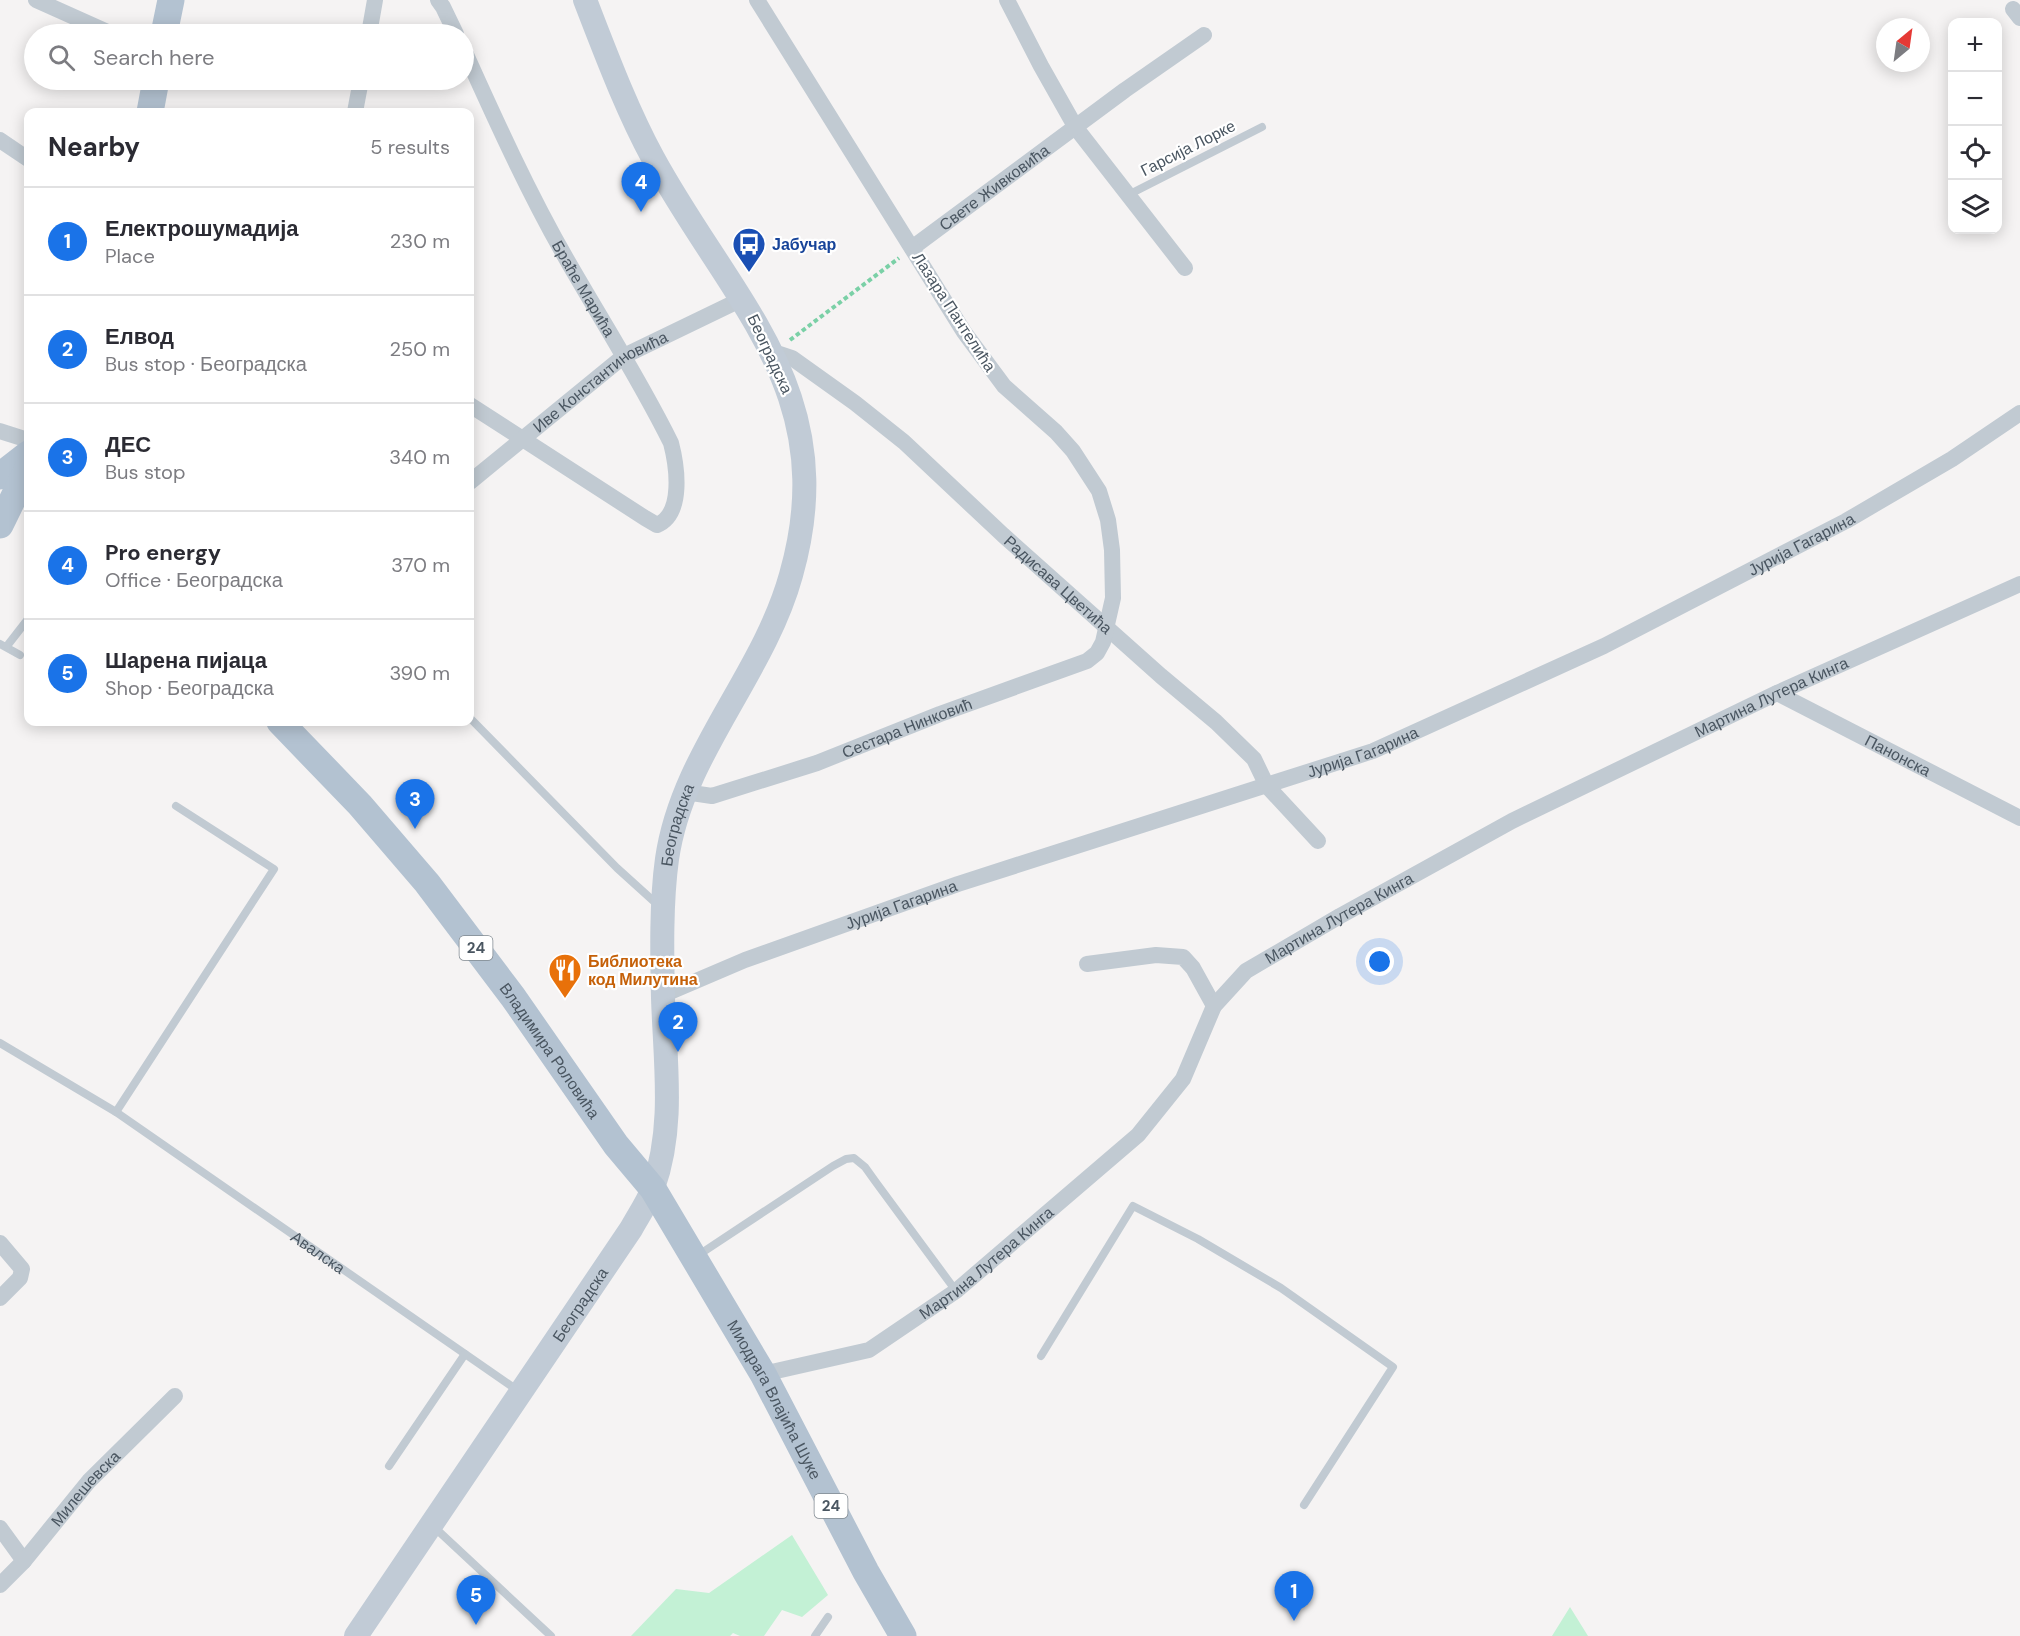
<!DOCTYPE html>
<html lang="en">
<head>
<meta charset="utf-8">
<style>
	body { margin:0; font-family:"DM Sans",sans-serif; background:#f7f7f7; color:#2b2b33 }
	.controls { position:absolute; right:18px; top:18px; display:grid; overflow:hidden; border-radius:12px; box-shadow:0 3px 15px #0003 }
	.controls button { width:54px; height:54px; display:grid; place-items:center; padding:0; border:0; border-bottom:2px solid #e1e1e2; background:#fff; color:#2b2b33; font:30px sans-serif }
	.compass { position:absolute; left:1876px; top:18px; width:54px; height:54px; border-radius:50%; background:#fff; box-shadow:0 3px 15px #0003; rotate:29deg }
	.you { position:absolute; left:1380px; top:962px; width:21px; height:21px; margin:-15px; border:4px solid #fff; border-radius:50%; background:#1a73e8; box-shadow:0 0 0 9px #1a73e833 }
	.badge { display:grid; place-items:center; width:39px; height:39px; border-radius:50%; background:#1a73e8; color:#fff; font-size:20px; font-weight:700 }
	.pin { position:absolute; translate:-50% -50px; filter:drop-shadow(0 2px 3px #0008) }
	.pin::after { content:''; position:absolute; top:32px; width:21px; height:18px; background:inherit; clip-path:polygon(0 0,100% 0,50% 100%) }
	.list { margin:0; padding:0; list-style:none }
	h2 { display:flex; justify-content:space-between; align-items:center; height:78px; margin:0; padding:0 24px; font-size:26px }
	h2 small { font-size:20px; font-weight:400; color:#7c7c81 }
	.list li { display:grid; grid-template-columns:39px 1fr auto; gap:18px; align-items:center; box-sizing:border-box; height:108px; padding:0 24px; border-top:2px solid #e1e1e2 }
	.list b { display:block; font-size:22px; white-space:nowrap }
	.list p { margin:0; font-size:20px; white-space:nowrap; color:#7c7c81 }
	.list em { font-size:20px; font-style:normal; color:#7c7c81 }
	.icon { flex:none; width:33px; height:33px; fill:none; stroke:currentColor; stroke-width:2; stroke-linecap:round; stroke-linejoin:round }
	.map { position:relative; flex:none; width:2020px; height:1636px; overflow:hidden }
	.search { position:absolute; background:#fff; box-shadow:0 3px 15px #0003; left:24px; top:24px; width:450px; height:66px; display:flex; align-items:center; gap:15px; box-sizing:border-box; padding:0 21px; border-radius:33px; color:#7c7c81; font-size:22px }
	.panel { position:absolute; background:#fff; box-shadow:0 3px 15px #0003; left:24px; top:108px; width:450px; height:618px; border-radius:12px }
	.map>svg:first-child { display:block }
	.green { fill:#c3f1d5 }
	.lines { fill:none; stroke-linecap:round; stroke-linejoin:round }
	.path { stroke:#7ad0a6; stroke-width:4; stroke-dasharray:4.5 3; stroke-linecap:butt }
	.lane { stroke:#c1cad2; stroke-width:8 }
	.street { stroke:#c1cad2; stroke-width:16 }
	.secondary { stroke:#c1cbd6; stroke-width:24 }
	.primary { stroke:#b3c2d1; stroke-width:27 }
	.labels { text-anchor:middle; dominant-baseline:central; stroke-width:4.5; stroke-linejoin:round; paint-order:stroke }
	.shield { fill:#fff; stroke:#808990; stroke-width:1.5 }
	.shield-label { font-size:15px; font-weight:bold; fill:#4a5661 }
	.street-label { font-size:16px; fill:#4a5661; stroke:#fff }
	.transit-label { font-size:16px; font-weight:bold; fill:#164399; stroke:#fff; text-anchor:start }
	.food-label { font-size:16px; font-weight:bold; fill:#c56008; stroke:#fff; text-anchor:start }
</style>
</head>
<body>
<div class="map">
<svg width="2020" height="1636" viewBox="0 0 2020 1636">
	<rect width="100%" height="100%" fill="#f5f3f3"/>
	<path class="green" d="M 792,1535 L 828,1595 L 802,1617 L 782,1610 L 764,1636 L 740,1636 L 733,1633 L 730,1636 L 631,1636 L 676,1589 L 709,1593 Z
		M 1570,1607 L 1588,1636 L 1552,1636 Z"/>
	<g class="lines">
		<path class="path" d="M 790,340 L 899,258"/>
		<g class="lane">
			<path d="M 1128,195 L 1262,127"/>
			<path d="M 0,644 L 20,655"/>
			<path d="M 7,646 L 28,619"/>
			<path d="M 470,718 L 617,868 L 659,906"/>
			<path id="s1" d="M 0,1043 L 116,1112 L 520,1392"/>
			<path d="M 116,1112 L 274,869 L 176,806"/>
			<path d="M 697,1256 L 833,1166 L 846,1159 L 854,1158 L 865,1167 L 875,1181 L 956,1291"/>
			<path d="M 1041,1356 L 1133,1206 L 1198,1239 L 1281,1288 L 1393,1367 L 1304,1505"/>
			<path d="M 389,1466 L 465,1354"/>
			<path d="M 433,1526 L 551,1636"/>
			<path d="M 815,1636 L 828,1617"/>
		</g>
		<g class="street">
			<path d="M 36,0 L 112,34"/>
			<path d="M 438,0 L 443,7 L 456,34"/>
			<path d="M 1007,0 L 1041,66 L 1076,128 L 1185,268"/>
			<path d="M 2013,9 L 2020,18"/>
			<path d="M 369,34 L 375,0"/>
			<path id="s2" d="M 464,50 C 496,121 528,192 567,260 C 602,321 640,380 671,443 C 677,466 684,514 657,525 L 645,518 L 470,405"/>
			<path d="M 355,112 L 361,80"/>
			<path d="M 0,140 L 28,159"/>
			<path id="s3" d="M 912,248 L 1125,90 L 1204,35"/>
			<path id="s4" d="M 774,356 L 780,354 L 792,358 L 855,403 L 904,442 L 1003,535 L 1161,676 L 1216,722 L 1254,759 L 1267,786 L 1318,841"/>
			<path d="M 0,431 L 28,440"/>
			<path id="s5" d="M 470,482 L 624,356 L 742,299"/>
			<path id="s6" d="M 1777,693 L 2020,818"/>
			<path id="s7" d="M 685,792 L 712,796 L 817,763 L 940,714 L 1087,661 L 1097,653 L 1103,642 L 1113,598 L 1112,550 L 1108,520 L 1099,491 L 1073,451 L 1056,432 L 1004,386 L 964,332 L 757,0"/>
			<path d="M 1087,964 L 1156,955 L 1183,957 L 1193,968 L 1214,1006"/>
			<path id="s8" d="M 663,995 L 745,960 L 958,884 L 1373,751 L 1604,646 L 1846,521 L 1952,459 L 2020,413"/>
			<path d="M 0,1243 L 22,1269 L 20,1278 L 0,1298"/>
			<path id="s9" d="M 763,1374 L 869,1350 L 956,1291 L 1138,1135 L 1183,1079 L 1214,1006 L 1246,971 L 1340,916 L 1512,821 L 1777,693 L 2020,584"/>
			<path d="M 0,1528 L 24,1561"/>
			<path id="s10" d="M 0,1585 L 24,1561 L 89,1481 L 175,1396"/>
		</g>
		<path class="secondary" id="s11" d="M 356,1636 L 631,1229 C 638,1216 648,1202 653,1188 C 675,1127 665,1062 663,998 C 662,954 661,902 667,859 C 682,754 763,676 791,575 C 843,392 732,303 653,158 C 626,108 606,54 585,0"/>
		<g class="primary">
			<path d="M 164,34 L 171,0"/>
			<path d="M 150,112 L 156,80"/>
			<path d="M 0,476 L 28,454"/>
			<path d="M 0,525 L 28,468"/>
			<path id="s12" d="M 280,722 L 360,805 L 427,883 L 513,997 L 616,1145 L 653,1189 L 763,1374 L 866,1572 L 903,1636"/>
		</g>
	</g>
	<defs>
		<symbol id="bus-pin" viewBox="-11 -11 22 30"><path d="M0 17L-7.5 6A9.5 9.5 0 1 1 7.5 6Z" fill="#1a4fb4" stroke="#fff"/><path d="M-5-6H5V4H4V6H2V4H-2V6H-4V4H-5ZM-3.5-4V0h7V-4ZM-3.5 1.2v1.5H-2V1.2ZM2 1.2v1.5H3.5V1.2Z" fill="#fff"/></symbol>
		<symbol id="restaurant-pin" viewBox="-11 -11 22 30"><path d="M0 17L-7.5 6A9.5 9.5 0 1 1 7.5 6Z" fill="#e8710a" stroke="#fff"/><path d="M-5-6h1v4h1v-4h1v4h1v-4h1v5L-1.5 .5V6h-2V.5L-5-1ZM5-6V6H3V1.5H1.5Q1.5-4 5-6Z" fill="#fff"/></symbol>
	</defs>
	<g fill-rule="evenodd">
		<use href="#bus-pin" x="730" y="225" width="38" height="52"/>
		<use href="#restaurant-pin" x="546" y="951" width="38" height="52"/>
	</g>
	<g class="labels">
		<g class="shield">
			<rect x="459.5" y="936" width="33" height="24" rx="4.5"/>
			<rect x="814.5" y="1494" width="33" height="24" rx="4.5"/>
		</g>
		<g class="shield-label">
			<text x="476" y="948">24</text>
			<text x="831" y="1506">24</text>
		</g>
		<g class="street-label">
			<text transform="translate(1188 148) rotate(-27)">Гарсија Лорке</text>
			<text stroke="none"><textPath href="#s3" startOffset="102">Свете Живковића</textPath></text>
			<text stroke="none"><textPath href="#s2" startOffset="267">Браће Марића</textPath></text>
			<text transform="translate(954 312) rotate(57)">Лазара Пантелића</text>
			<text transform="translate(770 354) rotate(65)">Београдска</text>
			<text stroke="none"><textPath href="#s5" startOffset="165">Иве Константиновића</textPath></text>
			<text stroke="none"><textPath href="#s8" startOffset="1227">Јурија Гагарина</textPath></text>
			<text stroke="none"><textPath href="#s4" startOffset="369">Радисава Цветића</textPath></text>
			<text stroke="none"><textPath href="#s9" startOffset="1245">Мартина Лутера Кинга</textPath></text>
			<text stroke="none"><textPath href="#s7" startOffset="234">Сестара Нинковић</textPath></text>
			<text stroke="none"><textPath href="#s8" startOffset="741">Јурија Гагарина</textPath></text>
			<text stroke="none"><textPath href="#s6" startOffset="136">Панонска</textPath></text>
			<text stroke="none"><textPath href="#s11" startOffset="904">Београдска</textPath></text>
			<text stroke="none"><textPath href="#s8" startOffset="255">Јурија Гагарина</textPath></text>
			<text stroke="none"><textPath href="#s9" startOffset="759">Мартина Лутера Кинга</textPath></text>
			<text stroke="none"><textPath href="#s12" startOffset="426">Владимира Роловића</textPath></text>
			<text stroke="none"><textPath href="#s1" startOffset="381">Авалска</textPath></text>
			<text stroke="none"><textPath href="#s9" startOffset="255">Мартина Лутера Кинга</textPath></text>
			<text stroke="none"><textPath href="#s11" startOffset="400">Београдска</textPath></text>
			<text stroke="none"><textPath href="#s12" startOffset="842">Миодрага Влајића Шуке</textPath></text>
			<text stroke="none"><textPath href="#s10" startOffset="129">Милешевска</textPath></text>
		</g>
		<g class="transit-label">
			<text x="772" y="244">Јабучар</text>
		</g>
		<g class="food-label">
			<text x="588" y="961">Библиотека<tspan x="588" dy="18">код Милутина</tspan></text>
		</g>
	</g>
</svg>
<div class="controls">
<button>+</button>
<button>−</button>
<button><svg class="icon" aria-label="locate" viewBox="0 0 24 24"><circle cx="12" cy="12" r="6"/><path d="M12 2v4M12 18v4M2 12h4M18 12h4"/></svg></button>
<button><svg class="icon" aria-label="layers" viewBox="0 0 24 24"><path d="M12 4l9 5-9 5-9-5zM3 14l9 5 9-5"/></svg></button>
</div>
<svg class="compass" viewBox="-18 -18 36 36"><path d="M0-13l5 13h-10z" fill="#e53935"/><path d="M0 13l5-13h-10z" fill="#7c7c81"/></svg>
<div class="you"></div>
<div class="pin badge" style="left:1294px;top:1621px">1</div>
<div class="pin badge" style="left:678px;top:1052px">2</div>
<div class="pin badge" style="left:415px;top:829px">3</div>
<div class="pin badge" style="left:641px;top:212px">4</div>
<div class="pin badge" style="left:476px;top:1625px">5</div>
<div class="search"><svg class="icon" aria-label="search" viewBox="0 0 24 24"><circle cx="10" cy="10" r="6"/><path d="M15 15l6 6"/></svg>Search here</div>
<section class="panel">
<h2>Nearby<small>5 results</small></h2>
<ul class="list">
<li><span class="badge">1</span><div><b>Електрошумадија</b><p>Place</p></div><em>230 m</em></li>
<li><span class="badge">2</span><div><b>Елвод</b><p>Bus stop · Београдска</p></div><em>250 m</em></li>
<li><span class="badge">3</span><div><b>ДЕС</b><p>Bus stop</p></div><em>340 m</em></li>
<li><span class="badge">4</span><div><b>Pro energy</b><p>Office · Београдска</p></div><em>370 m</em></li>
<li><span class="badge">5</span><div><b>Шарена пијаца</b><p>Shop · Београдска</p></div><em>390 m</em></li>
</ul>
</section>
</div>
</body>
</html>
